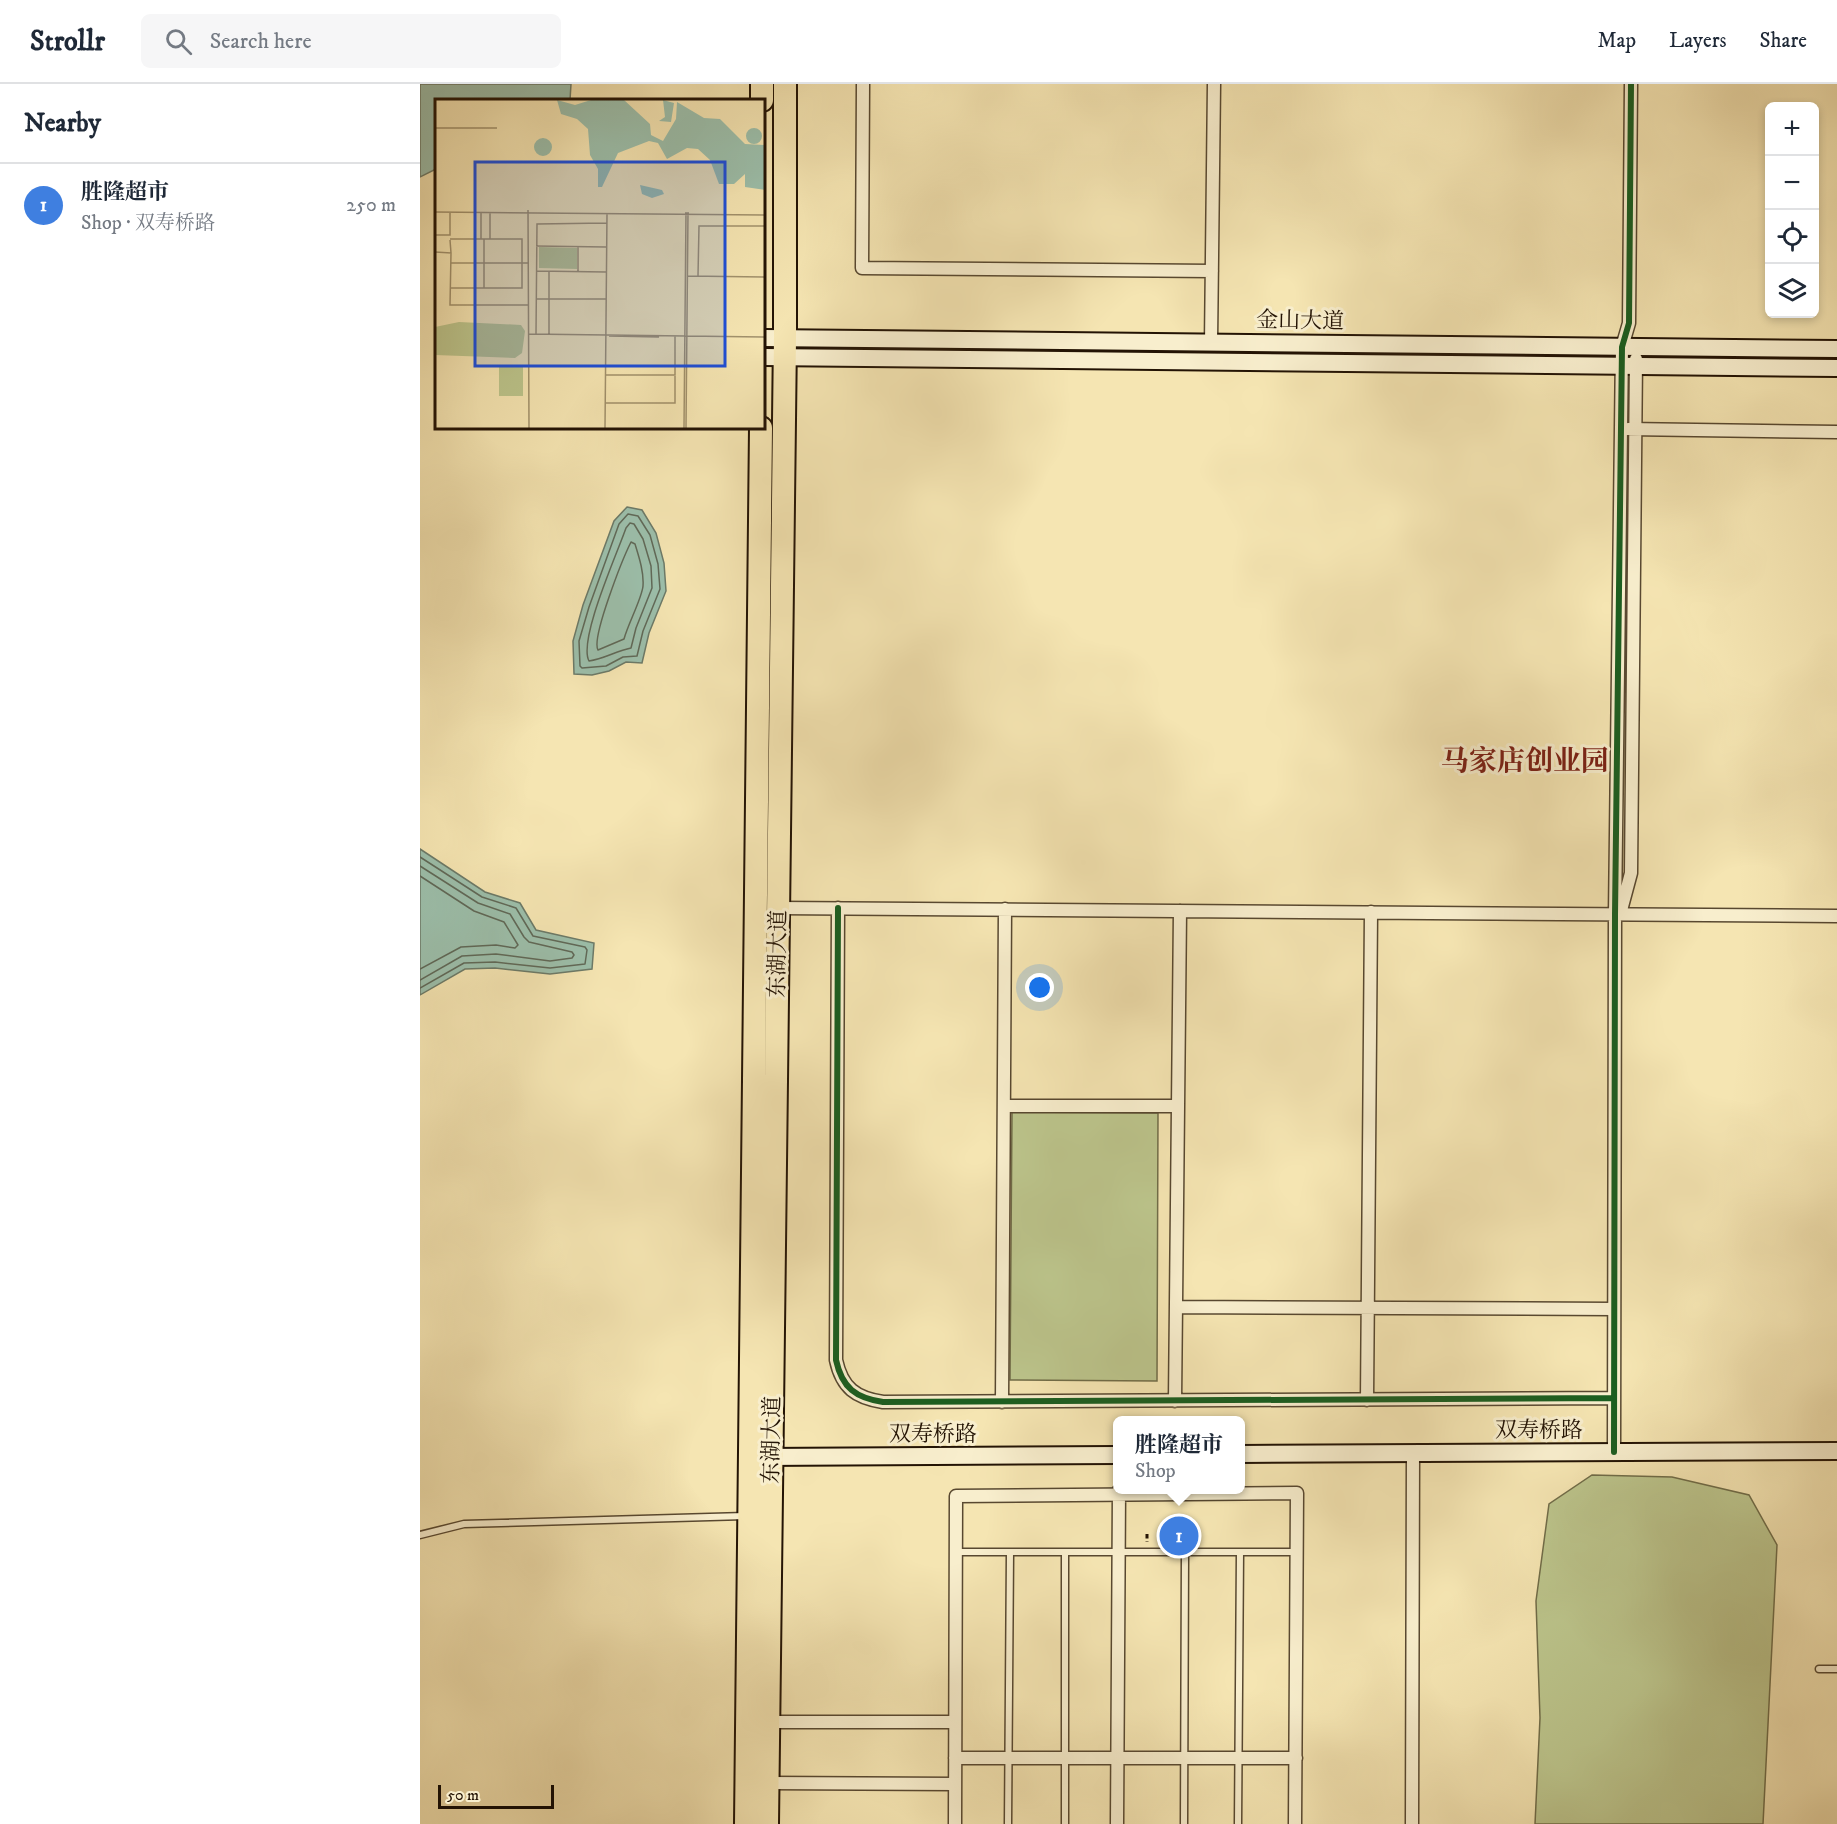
<!DOCTYPE html>
<html lang="en">
<head>
<meta charset="utf-8">
<style>
	body { margin:0; font-family:"IM FELL DW Pica","Noto Serif SC",serif; background:#f6f6f7; color:#1f2937 }
	.controls { position:absolute; right:18px; top:18px; display:grid; overflow:hidden; border-radius:9px; box-shadow:0 3px 9px #0003 }
	.controls button { width:54px; height:54px; display:grid; place-items:center; padding:0; border:0; border-bottom:2px solid #e0e1e3; background:#fff; color:#1f2937; font:30px sans-serif }
	.scale { position:absolute; left:18px; bottom:15px; width:116px; box-sizing:border-box; padding-left:6px; border:3px solid #231304; border-top:0; font-size:16px; line-height:21px; white-space:nowrap; color:#231304; -webkit-text-stroke:4px #f8eecd; paint-order:stroke }
	.you { position:absolute; left:620px; top:904px; width:21px; height:21px; margin:-15px; border:4px solid #fff; border-radius:50%; background:#1a73e8; box-shadow:0 0 0 9px #1a73e833 }
	.badge { display:grid; place-items:center; width:39px; height:39px; border-radius:50%; background:#b45309; color:#fff; font-size:20px; font-weight:700 }
	.pin { position:absolute; translate:-50% -50%; border:3px solid #fff; box-shadow:0 2px 6px #0006 }
	.popup { position:absolute; left:693px; top:1332px; width:132px; height:78px; box-sizing:border-box; display:grid; place-content:center; border-radius:9px; background:#fff; filter:drop-shadow(0 2px 4px #0005); font-size:20px; white-space:nowrap; color:#747a83 }
	.popup b { font-size:22px; color:#1f2937 }
	.popup::after { content:''; position:absolute; left:50%; top:100%; margin-left:-12px; border:12px solid transparent; border-top-color:#fff }
	.list { margin:0; padding:0; list-style:none }
	h2 { display:flex; justify-content:space-between; align-items:center; height:78px; margin:0; padding:0 24px; font-size:26px }
	h2 small { font-size:20px; font-weight:400; color:#747a83 }
	.list li { display:grid; grid-template-columns:39px 1fr auto; gap:18px; align-items:center; box-sizing:border-box; height:84px; padding:0 24px; border-top:2px solid #e0e1e3 }
	.list b { display:block; font-size:22px; white-space:nowrap }
	.list p { margin:0; font-size:20px; white-space:nowrap; color:#747a83 }
	.list em { font-size:20px; font-style:normal; color:#747a83 }
	.icon { flex:none; width:33px; height:33px; fill:none; stroke:currentColor; stroke-width:2; stroke-linecap:round; stroke-linejoin:round }
	.map { position:relative; flex:none; width:1417px; height:1740px; overflow:hidden }
	header { display:flex; align-items:center; gap:36px; box-sizing:border-box; height:84px; padding:0 30px; background:#fff; border-bottom:2px solid #e0e1e3 }
	header strong { font-size:28px }
	nav { display:flex; gap:33px; margin-inline-start:auto; font-size:21px }
	.search { width:420px; height:54px; background:#f6f6f7; display:flex; align-items:center; gap:15px; box-sizing:border-box; padding:0 21px; border-radius:9px; color:#747a83; font-size:22px }
	main { display:flex }
	aside { flex:1; background:#fff }
	.map>svg:first-child { display:block }
	.green { fill:#bcc58c; stroke:#706c48; stroke-width:1.5 }
	.water { fill:#9cbfab; stroke:#6c7a68; stroke-width:1.5 }
	.lines { fill:none; stroke-linecap:round; stroke-linejoin:round }
	.shore { stroke:#606958; stroke-width:1.5 }
	.lane-casing { stroke:#584830; stroke-width:9 }
	.street-casing { stroke:#584830; stroke-width:15 }
	.secondary-casing { stroke:#231304; stroke-width:20 }
	.highway-casing { stroke:#231304; stroke-width:26 }
	.path { stroke:#231304; stroke-width:3; stroke-dasharray:4.5 3; stroke-linecap:butt }
	.lane { stroke:#f8eecd; stroke-width:6 }
	.street { stroke:#f8eecd; stroke-width:12 }
	.secondary { stroke:#f8eecd; stroke-width:16 }
	.highway { stroke:#f5e5b2; stroke-width:22 }
	.cycleway-casing { stroke:#f8eecd; stroke-width:10 }
	.cycleway { stroke:#1b5e20; stroke-width:6 }
	.labels { text-anchor:middle; dominant-baseline:central; stroke-width:6; stroke-linejoin:round; paint-order:stroke }
	.street-label { font-size:22px; fill:#231304; stroke:#f8eecd }
	.district-label { font-size:28px; font-weight:bold; fill:#7a1f14; stroke:#f8eecd }
	.inset-road { fill:none; stroke:#a1916c; stroke-width:1.5 }
	.view { fill:#1d4ed8; fill-opacity:0.15; stroke:#1d4ed8; stroke-width:3 }
	.inset-edge { fill:none; stroke:#231304; stroke-width:3 }
</style>
</head>
<body>
<header>
<strong>Strollr</strong>
<div class="search"><svg class="icon" aria-label="search" viewBox="0 0 24 24"><circle cx="10" cy="10" r="6"/><path d="M15 15l6 6"/></svg>Search here</div>
<nav><a>Map</a><a>Layers</a><a>Share</a></nav>
</header>
<main>
<aside>
<h2>Nearby<small></small></h2>
<ul class="list">
<li><span class="badge" style="background:#3f7fe0">1</span><div><b>胜隆超市</b><p>Shop · 双寿桥路</p></div><em>250 m</em></li>
</ul>
</aside>
<div class="map">
<svg width="1417" height="1740" viewBox="0 0 1417 1740">
	<rect width="100%" height="100%" fill="#f5e5b2"/>
	<filter id="stains"><feTurbulence type="fractalNoise" baseFrequency=".00333" numOctaves="4"/><feColorMatrix values="0 0 0 0 .2 0 0 0 0 .09 0 0 0 0 .02 0 0 0 .5 -.17"/></filter>
	<radialGradient id="worn" r=".72"><stop offset=".6" stop-color="#630" stop-opacity="0"/><stop offset="1" stop-color="#630" stop-opacity=".3"/></radialGradient>
	<path class="green" d="M 592,1028 L 738,1029 L 737,1297 L 590,1296 Z
		M 1172,1391 L 1252,1393 L 1329,1411 L 1357,1461 L 1343,1740 L 1115,1740 L 1120,1634 L 1116,1517 L 1129,1420 Z"/>
	<path class="water" d="M 0,0 L 151,0 L 150,16 L 16,16 L 16,85 L 0,93 Z
		M 207,423 L 222,426 L 236,449 L 244,479 L 246,507 L 229,549 L 222,579 L 206,578 L 189,587 L 172,591 L 154,590 L 153,557 L 163,521 L 194,437 Z
		M 0,765 L 65,808 L 100,819 L 116,846 L 174,859 L 172,885 L 130,890 L 75,884 L 45,885 L 0,911 Z"/>
	<g class="lines">
		<path class="shore" d="M 208,430 L 218,432 L 230,451 L 238,480 L 240,505 L 223,547 L 217,572 L 203,573 L 186,582 L 162,584 L 160,582 L 159,557 L 169,523 L 199,440 Z
			M 210,439 L 214,440 L 223,455 L 231,482 L 232,504 L 216,544 L 211,564 C 196,567 184,575 169,577 C 158,556 197,470 206,444 Z
			M 211,458 L 215,460 C 219,473 224,488 223,502 C 222,514 208,540 204,555 L 178,566 C 171,554 203,474 211,458 Z
			M 0,773 L 62,813 L 96,824 L 113,852 L 165,863 L 167,866 L 165,880 L 130,884 L 75,878 L 44,879 L 0,904
			M 0,782 L 58,819 L 90,830 L 104,853 L 109,858 L 152,868 L 154,871 L 152,874 L 130,877 L 76,870 L 42,872 L 0,896
			M 0,792 L 54,827 L 84,838 L 98,861 L 95,864 L 76,861 L 41,863 L 0,885"/>
		<defs>
			<path id="lane" d="M 0,1451 L 44,1440 L 325,1432
				M 536,1468 L 877,1468
				M 645,1468 L 645,1740
				M 1399,1585 L 1417,1585
				M 588,1740 L 590,1468
				M 764,1740 L 765,1468
				M 818,1740 L 820,1468"/>
			<path id="street" d="M 443,0 L 442,184 L 792,187
				M 791,259 L 794,0
				M 1208,345 L 1417,348
				M 358,824 L 1417,832
				M 418,824 L 416,1276 C 422,1304 436,1314 463,1318 L 1194,1314
				M 1200,830 L 1211,789 L 1216,275
				M 584,1022 L 758,1022
				M 756,1223 L 1194,1225
				M 947,1316 L 951,828
				M 755,1317 L 760,827
				M 582,1318 L 585,825
				M 1194,1368 L 1195,830 L 1202,263 L 1209,239 L 1211,0
				M 348,1638 L 535,1638
				M 535,1674 L 876,1674
				M 348,1699 L 535,1700
				M 535,1740 L 536,1412 L 877,1409 L 875,1740
				M 697,1740 L 699,1406
				M 992,1740 L 993,1369"/>
			<path id="secondary" d="M 344,254 L 1417,265
				M 344,273 L 1417,284
				M 820,1370 L 1417,1367
				M 341,1373 L 698,1371"/>
			<path id="highway" d="M 342,16 L 342,0
				M 326,1740 L 341,344
				M 347,1740 L 365,254 L 365,0"/>
		</defs>
		<use href="#lane" class="lane-casing"/>
		<use href="#street" class="street-casing"/>
		<use href="#secondary" class="secondary-casing"/>
		<use href="#highway" class="highway-casing"/>
		<path class="path" d="M 727,1450 L 727,1458"/>
		<use href="#lane" class="lane"/>
		<use href="#street" class="street"/>
		<use href="#secondary" class="secondary"/>
		<use href="#highway" class="highway"/>
		<defs>
			<path id="cycleway" d="M 418,824 L 416,1276 C 422,1304 436,1314 463,1318 L 1194,1314
				M 1194,1368 L 1195,830 L 1202,263 L 1209,239 L 1211,0"/>
		</defs>
		<use href="#cycleway" class="cycleway-casing"/>
		<use href="#cycleway" class="cycleway"/>
	</g>
	<g class="labels">
		<g class="street-label">
			<text transform="translate(880 237) rotate(1)">金山大道</text>
			<text transform="translate(358 870) rotate(-89)">东湖大道</text>
			<text x="1119" y="1346">双寿桥路</text>
			<text x="513" y="1350">双寿桥路</text>
			<text transform="translate(352 1356) rotate(-89)">东湖大道</text>
		</g>
		<g class="district-label">
			<text x="1105" y="677">马家店创业园</text>
		</g>
	</g>
	<g transform="translate(15 15)">
		<rect width="330" height="330" fill="#f5e5b2"/>
		<path d="M 104,148 L 142,149 L 142,170 L 104,169 ZM 24,223 L 86,226 L 90,232 L 87,254 L 80,259 L 0,256 L 0,228 ZM 64,267 L 88,267 L 88,297 L 64,297 Z" fill="#bcc58c"/>
		<path d="M 122,1 L 140,6 L 156,1 L 189,1 L 215,25 L 216,36 L 228,42 L 241,20 L 242,3 L 269,19 L 285,20 L 310,45 L 330,46 L 330,91 L 310,88 L 310,75 L 299,85 L 284,85 L 275,61 L 263,50 L 252,49 L 232,60 L 223,44 L 214,42 L 183,54 L 167,88 L 163,88 L 163,70 L 155,56 L 153,30 L 142,20 L 126,15 ZM 228,1 L 239,4 L 236,23 L 224,22 L 230,18 ZM311 37a8 8 0 1 1 16 0a8 8 0 1 1-16 0ZM99 48a9 9 0 1 1 18 0a9 9 0 1 1-18 0ZM 205,86 L 227,91 L 229,95 L 217,99 L 207,95 Z" fill="#9cbfab"/>
		<path class="inset-road" d="M 0,29 L 62,29M 93,111 L 94,329M 0,113 L 330,116M 0,136 L 15,136 L 15,114M 15,140 L 87,140 L 87,189 L 16,189M 46,140 L 46,113M 49,140 L 49,189M 55,140 L 55,114M 101,147 L 171,148M 143,147 L 143,172M 0,153 L 16,154 L 15,141M 16,154 L 15,206 L 93,206M 16,164 L 93,164M 101,172 L 171,173M 253,177 L 330,178M 263,177 L 264,127 L 330,127M 101,200 L 171,200M 93,235 L 330,238M 101,235 L 102,125 L 172,124M 114,235 L 114,172M 174,237 L 224,238M 170,276 L 240,276 L 240,237M 170,304 L 240,304 L 240,277M 170,329 L 172,115M 249,329 L 251,113M 251,329 L 253,113"/>
		<path class="view" d="M 40,63 L 290,63 L 290,267 L 40,267 Z"/>
		<rect width="330" height="330" class="inset-edge"/>
	</g>
	<rect width="100%" height="100%" filter="url(#stains)"/>
	<rect width="100%" height="100%" fill="url(#worn)"/>
</svg>
<div class="controls">
<button>+</button>
<button>−</button>
<button><svg class="icon" aria-label="locate" viewBox="0 0 24 24"><circle cx="12" cy="12" r="6"/><path d="M12 2v4M12 18v4M2 12h4M18 12h4"/></svg></button>
<button><svg class="icon" aria-label="layers" viewBox="0 0 24 24"><path d="M12 4l9 5-9 5-9-5zM3 14l9 5 9-5"/></svg></button>
</div>
<div class="scale">50 m</div>
<div class="you"></div>
<div class="pin badge" style="left:759px;top:1452px;background:#3f7fe0">1</div>
<div class="popup"><b>胜隆超市</b>Shop</div>
</div>
</main>
</body>
</html>
